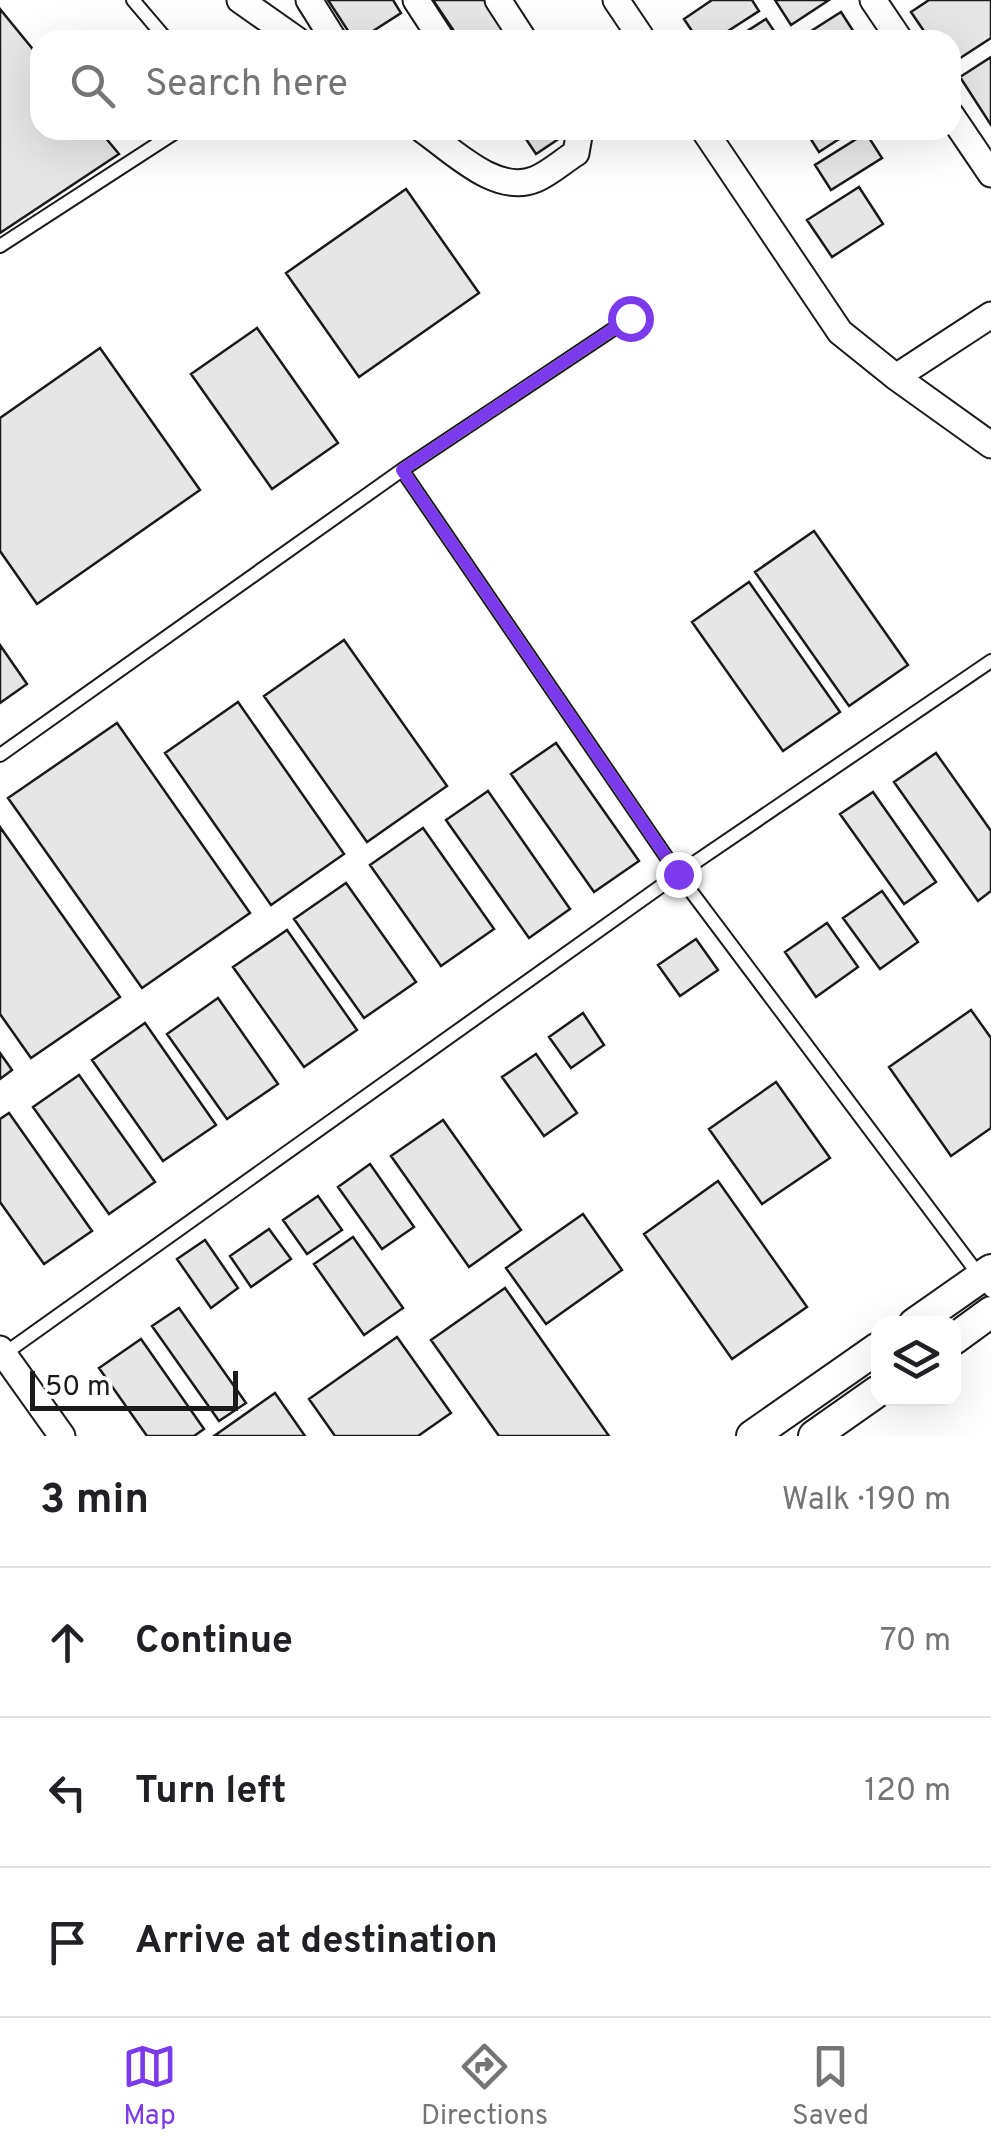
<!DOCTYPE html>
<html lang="en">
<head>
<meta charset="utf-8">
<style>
	body { margin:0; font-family:Overpass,sans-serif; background:#f2f2f2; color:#202124 }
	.controls { position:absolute; right:30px; bottom:30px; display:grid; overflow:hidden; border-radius:20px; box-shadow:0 10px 40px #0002 }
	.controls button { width:90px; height:90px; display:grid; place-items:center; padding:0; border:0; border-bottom:2px solid #e0e0e0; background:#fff; color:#202124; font:50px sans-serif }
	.scale { position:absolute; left:30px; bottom:25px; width:208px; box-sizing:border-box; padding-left:10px; border:5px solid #1a1a1a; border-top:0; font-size:28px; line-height:35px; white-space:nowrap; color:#1a1a1a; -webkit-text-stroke:8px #fff; paint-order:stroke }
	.stop { position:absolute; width:30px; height:30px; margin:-22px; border:8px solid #7c3aed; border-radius:50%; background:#fff }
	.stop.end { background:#7c3aed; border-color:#fff; box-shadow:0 2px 10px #0008 }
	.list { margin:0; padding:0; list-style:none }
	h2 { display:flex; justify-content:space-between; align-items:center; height:130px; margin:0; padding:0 40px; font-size:42px }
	h2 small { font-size:32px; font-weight:400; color:#757577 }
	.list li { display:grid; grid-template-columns:65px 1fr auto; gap:30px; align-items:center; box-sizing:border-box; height:150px; padding:0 40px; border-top:2px solid #e0e0e0 }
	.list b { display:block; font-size:38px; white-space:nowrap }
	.list em { font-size:32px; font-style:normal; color:#757577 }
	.icon { flex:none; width:55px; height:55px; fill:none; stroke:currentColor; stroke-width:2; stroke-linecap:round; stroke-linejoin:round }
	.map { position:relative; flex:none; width:991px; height:1436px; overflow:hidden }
	.search { position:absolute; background:#fff; box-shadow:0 10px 40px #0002; left:30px; right:30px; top:30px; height:110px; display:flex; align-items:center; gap:25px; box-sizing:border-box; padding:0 35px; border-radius:30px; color:#757577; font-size:38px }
	.sheet { height:580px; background:#fff }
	nav { display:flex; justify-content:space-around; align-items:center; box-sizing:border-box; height:140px; border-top:2px solid #e0e0e0; background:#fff; font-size:28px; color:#757577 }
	nav a { display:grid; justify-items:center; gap:5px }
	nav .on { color:#7c3aed }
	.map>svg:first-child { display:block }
	.building { fill:#e6e6e6; stroke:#1a1a1a; stroke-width:2.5 }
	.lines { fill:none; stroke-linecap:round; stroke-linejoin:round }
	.service-casing { stroke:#1a1a1a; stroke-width:16 }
	.minor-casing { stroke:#1a1a1a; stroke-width:29 }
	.tertiary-casing { stroke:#1a1a1a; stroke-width:34 }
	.service { stroke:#fff; stroke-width:12 }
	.minor { stroke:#fff; stroke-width:25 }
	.tertiary { stroke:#fff; stroke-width:30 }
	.route { stroke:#7c3aed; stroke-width:12 }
</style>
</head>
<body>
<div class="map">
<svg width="991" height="1436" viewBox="0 0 991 1436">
	<rect width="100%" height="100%" fill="#fff"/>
	<path class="building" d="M 328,0 L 393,0 L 401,13 L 359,40 L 354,40 Z
		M 433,0 L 488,0 L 514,40 L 460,40 Z
		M 712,0 L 752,0 L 759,11 L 714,40 L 698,40 L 684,19 Z
		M 775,0 L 829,0 L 791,25 Z
		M 929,0 L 991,0 L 991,38 L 951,64 L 951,40 L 930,40 L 911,12 Z
		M 0,9 L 40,58 L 40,130 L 99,130 L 119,154 L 0,233 Z
		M 841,12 L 859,40 L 797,40 Z
		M 766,19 L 780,40 L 733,40 Z
		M 991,57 L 991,125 L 960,77 Z
		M 520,130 L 572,130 L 536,154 Z
		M 805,130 L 853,130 L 819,152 Z
		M 866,133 L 882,158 L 831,190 L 815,165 Z
		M 859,187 L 883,224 L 832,257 L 807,220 Z
		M 406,189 L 479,293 L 359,377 L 286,273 Z
		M 257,328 L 338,443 L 272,489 L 191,374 Z
		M 100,348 L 200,490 L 37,604 L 0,551 L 0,418 Z
		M 814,531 L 908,665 L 849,706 L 755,572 Z
		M 749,582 L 840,712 L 783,751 L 692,622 Z
		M 344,640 L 447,786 L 367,842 L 264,696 Z
		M 0,645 L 27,684 L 0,703 Z
		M 238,702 L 344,854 L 271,905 L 165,753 Z
		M 117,723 L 250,913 L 142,988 L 8,798 Z
		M 556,743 L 639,861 L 594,892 L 511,774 Z
		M 936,753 L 991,831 L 991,891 L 978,901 L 894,782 Z
		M 488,791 L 570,909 L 529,938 L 446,820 Z
		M 873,792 L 936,882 L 904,904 L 840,814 Z
		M 0,827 L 120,997 L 31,1058 L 0,1014 Z
		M 423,828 L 494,929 L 441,966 L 370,865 Z
		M 346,883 L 416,982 L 364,1018 L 294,919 Z
		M 882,891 L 918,942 L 880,969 L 843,918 Z
		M 827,923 L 858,967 L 816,997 L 785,952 Z
		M 287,930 L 357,1030 L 304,1067 L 233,967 Z
		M 696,939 L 718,970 L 680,996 L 658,965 Z
		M 218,998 L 278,1084 L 227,1119 L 167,1034 Z
		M 971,1010 L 991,1038 L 991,1128 L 951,1156 L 889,1067 Z
		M 583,1013 L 604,1045 L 571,1068 L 549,1037 Z
		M 145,1023 L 216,1125 L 163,1161 L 92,1060 Z
		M 0,1053 L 12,1070 L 0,1079 Z
		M 536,1054 L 577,1113 L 544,1136 L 502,1077 Z
		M 79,1075 L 155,1182 L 109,1214 L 33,1107 Z
		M 776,1082 L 830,1158 L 762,1204 L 709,1129 Z
		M 9,1113 L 92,1231 L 44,1264 L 0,1202 L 0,1119 Z
		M 443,1120 L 521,1230 L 469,1267 L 391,1156 Z
		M 370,1164 L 414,1227 L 382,1249 L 338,1187 Z
		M 718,1181 L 807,1307 L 732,1359 L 644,1234 Z
		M 318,1196 L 342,1230 L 307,1254 L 283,1220 Z
		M 583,1214 L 622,1270 L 546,1324 L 506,1268 Z
		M 269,1229 L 291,1259 L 251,1287 L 230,1256 Z
		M 353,1237 L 403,1308 L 364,1335 L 314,1264 Z
		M 205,1240 L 238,1288 L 211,1308 L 177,1259 Z
		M 505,1288 L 609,1436 L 499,1436 L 431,1340 Z
		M 179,1308 L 246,1403 L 219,1421 L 152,1326 Z
		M 397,1337 L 451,1413 L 418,1436 L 335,1436 L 309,1399 Z
		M 141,1339 L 204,1429 L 194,1436 L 147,1436 L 99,1368 Z
		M 275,1393 L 305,1436 L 214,1436 Z"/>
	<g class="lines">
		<defs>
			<path id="service" d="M 133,0 L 167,40
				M 0,246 L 179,130
				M 402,470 L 678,874 L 991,1291
				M 0,755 L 402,470 L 630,318
				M 4,1354 L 678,874 L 991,661"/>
			<path id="minor" d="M 240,0 L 297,40
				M 309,0 L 334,40
				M 416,0 L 442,40
				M 498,0 L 524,40
				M 616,0 L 643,40
				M 873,0 L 900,40
				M 951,115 L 991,174
				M 423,130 C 453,151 497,196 536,179 C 550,173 563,161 576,153 L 580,130
				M 704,130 L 840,332 L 896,377 L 991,445
				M 896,377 L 991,315
				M 0,1349 L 62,1436"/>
			<path id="tertiary" d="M 914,1324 L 991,1270
				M 954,1339 L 991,1312
				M 752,1436 L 878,1348
				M 814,1436 L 878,1391"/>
		</defs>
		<use href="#service" class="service-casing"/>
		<use href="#minor" class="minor-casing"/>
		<use href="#tertiary" class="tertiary-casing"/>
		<use href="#service" class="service"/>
		<use href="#minor" class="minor"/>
		<use href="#tertiary" class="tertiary"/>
	</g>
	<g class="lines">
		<path class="route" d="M 630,318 L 402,470 L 678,874"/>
	</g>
</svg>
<div class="controls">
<button><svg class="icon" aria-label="layers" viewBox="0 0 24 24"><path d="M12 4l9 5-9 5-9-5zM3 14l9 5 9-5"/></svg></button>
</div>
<div class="scale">50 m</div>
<div class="stop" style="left:630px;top:318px"></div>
<div class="stop end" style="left:678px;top:874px"></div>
<div class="search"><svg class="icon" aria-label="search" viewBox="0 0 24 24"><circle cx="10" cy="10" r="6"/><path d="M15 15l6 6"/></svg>Search here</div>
</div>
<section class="sheet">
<h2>3 min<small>Walk · 190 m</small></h2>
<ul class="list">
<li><svg class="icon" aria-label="ahead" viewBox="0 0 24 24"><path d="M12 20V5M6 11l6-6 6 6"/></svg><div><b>Continue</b></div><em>70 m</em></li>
<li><svg class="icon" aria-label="left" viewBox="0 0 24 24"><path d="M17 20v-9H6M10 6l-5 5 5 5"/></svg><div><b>Turn left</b></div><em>120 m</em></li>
<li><svg class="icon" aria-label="arrive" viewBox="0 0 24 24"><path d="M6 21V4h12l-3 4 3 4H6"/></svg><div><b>Arrive at destination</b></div></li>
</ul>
</section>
<nav>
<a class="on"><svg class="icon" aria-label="map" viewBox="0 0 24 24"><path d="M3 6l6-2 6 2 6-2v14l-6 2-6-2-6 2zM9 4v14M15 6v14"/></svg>Map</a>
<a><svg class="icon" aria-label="directions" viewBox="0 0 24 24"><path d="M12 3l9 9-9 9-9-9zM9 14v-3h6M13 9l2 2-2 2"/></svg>Directions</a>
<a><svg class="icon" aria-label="saved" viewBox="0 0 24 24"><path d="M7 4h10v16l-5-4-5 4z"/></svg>Saved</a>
</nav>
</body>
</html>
